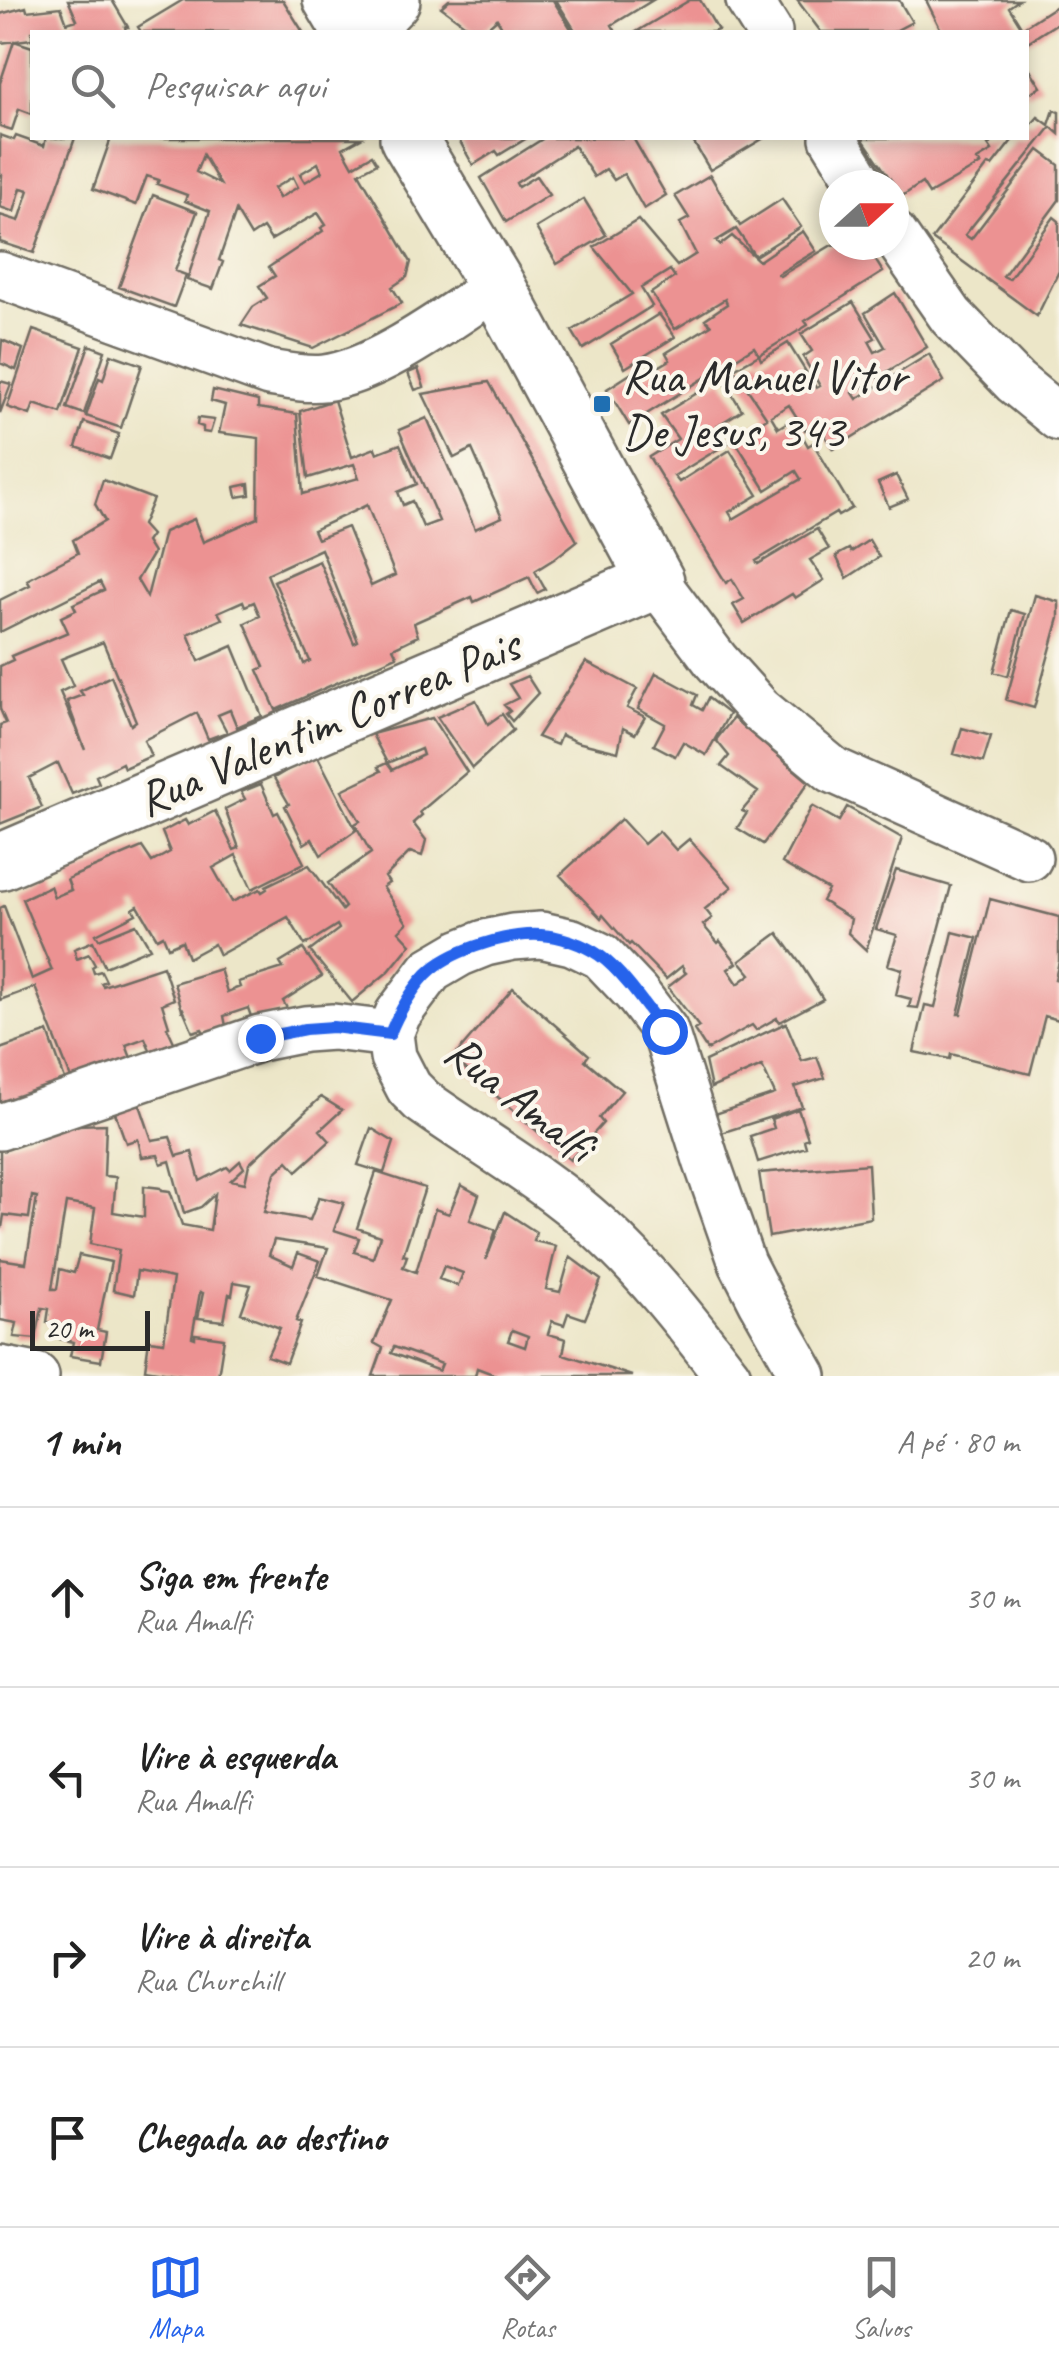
<!DOCTYPE html>
<html lang="pt">
<head>
<meta charset="utf-8">
<style>
	body { margin:0; font-family:Caveat,sans-serif; background:#f6f6f6; color:#222 }
	.compass { position:absolute; left:819px; top:170px; width:90px; height:90px; border-radius:50%; background:#fff; box-shadow:0 5px 15px #0003; rotate:69deg }
	.scale { position:absolute; left:30px; bottom:25px; width:120px; box-sizing:border-box; padding-left:10px; border:5px solid #2b2b2b; border-top:0; font-size:28px; line-height:35px; white-space:nowrap; color:#2b2b2b; -webkit-text-stroke:8px #fbf7ec; paint-order:stroke }
	.stop { position:absolute; width:30px; height:30px; margin:-22px; border:8px solid #2563eb; border-radius:50%; background:#fff }
	.stop.end { background:#2563eb; border-color:#fff; box-shadow:0 2px 10px #0008 }
	.list { margin:0; padding:0; list-style:none }
	h2 { display:flex; justify-content:space-between; align-items:center; height:130px; margin:0; padding:0 40px; font-size:42px }
	h2 small { font-size:32px; font-weight:400; color:#767676 }
	.list li { display:grid; grid-template-columns:65px 1fr auto; gap:30px; align-items:center; box-sizing:border-box; height:180px; padding:0 40px; border-top:2px solid #e0e0e0 }
	.list b { display:block; font-size:38px; white-space:nowrap }
	.list p { margin:0; font-size:32px; white-space:nowrap; color:#767676 }
	.list em { font-size:32px; font-style:normal; color:#767676 }
	.icon { flex:none; width:55px; height:55px; fill:none; stroke:currentColor; stroke-width:2; stroke-linecap:round; stroke-linejoin:round }
	.map { position:relative; flex:none; width:1059px; height:1376px; overflow:hidden }
	.search { position:absolute; background:#fff; box-shadow:0 5px 15px #0003; left:30px; right:30px; top:30px; height:110px; display:flex; align-items:center; gap:25px; box-sizing:border-box; padding:0 35px; border-radius:0px; color:#767676; font-size:38px }
	.sheet { height:850px; background:#fff }
	nav { display:flex; justify-content:space-around; align-items:center; box-sizing:border-box; height:140px; border-top:2px solid #e0e0e0; background:#fff; font-size:28px; color:#767676 }
	nav a { display:grid; justify-items:center; gap:5px }
	nav .on { color:#2563eb }
	.map>svg:first-child { display:block }
	.building { fill:#ec9292; fill-rule:evenodd }
	.lines { fill:none; stroke-linecap:round; stroke-linejoin:round }
	.minor-casing { stroke:#6f6c62; stroke-width:50 }
	.tertiary-casing { stroke:#6f6c62; stroke-width:60 }
	.minor { stroke:#fff; stroke-width:45 }
	.tertiary { stroke:#fff; stroke-width:55 }
	.route { stroke:#2563eb; stroke-width:12 }
	.poi-dot { fill:#1f6fb2; stroke:#fbf7ec; stroke-width:4 }
	.labels { text-anchor:middle; dominant-baseline:central; stroke-width:8; stroke-linejoin:round; paint-order:stroke }
	.poi-label { font-size:48px; fill:#2b2b2b; stroke:#fbf7ec; text-anchor:start }
	.street-label { font-size:48px; fill:#2b2b2b; stroke:#fbf7ec }
</style>
</head>
<body>
<div class="map">
<svg width="1059" height="1376" viewBox="0 0 1059 1376">
	<rect width="100%" height="100%" fill="#fbf7ec"/>
	<filter id="ink" filterUnits="userSpaceOnUse"><feTurbulence type="fractalNoise" baseFrequency=".01" numOctaves="2"/><feDisplacementMap in="SourceGraphic" scale="20" xChannelSelector="R" yChannelSelector="G"/><feConvolveMatrix kernelMatrix="1 2 1 2 8 2 1 2 1" color-interpolation-filters="sRGB"/></filter>
	<filter id="wash" filterUnits="userSpaceOnUse"><feTurbulence type="fractalNoise" baseFrequency=".0048" numOctaves="4" result="noise"/><feDisplacementMap in="SourceGraphic" scale="40" xChannelSelector="R" yChannelSelector="G"/><feGaussianBlur stdDeviation="2.25" result="paint"/><feColorMatrix in="noise" values="0 0 0 0 0 0 0 0 0 0 0 0 0 0 0 0 0 1.4 0 .05"/><feComposite in="paint" operator="in"/></filter>
	<g filter="url(#wash)">
		<rect width="100%" height="100%" fill="#ece6c8"/>
		<g id="blocks">
			<path class="building" d="M 68,0 L 112,0 L 128,27 L 125,27 L 126,32 L 32,32 L 32,39 L 0,43 L 0,14 L 26,7 L 27,11 L 61,7 L 67,23 L 77,20 Z
				M 183,0 L 283,0 L 303,32 L 141,32 L 138,27 Z
				M 449,0 L 553,0 L 573,32 L 519,32 L 516,29 L 514,29 L 516,32 L 505,32 L 497,19 L 482,32 L 475,32 L 441,7 Z
				M 556,0 L 653,0 L 612,25 L 616,32 L 576,32 Z
				M 690,0 L 700,0 L 718,30 L 713,32 L 636,32 Z
				M 797,0 L 899,0 L 912,22 L 893,32 L 821,32 Z
				M 926,0 L 1019,0 L 1009,7 L 1022,28 L 1059,4 L 1059,22 L 1026,43 L 1026,32 L 942,32 Z
				M 14,41 L 32,47 L 32,114 L 19,109 L 12,130 L 0,126 L 0,83 Z
				M 1026,63 L 1041,87 L 1026,95 Z
				M 1054,110 L 1059,112 L 1059,134 L 1051,127 L 965,235 L 971,239 L 1039,150 L 1059,165 L 1059,200 L 1003,276 L 1009,279 L 1054,217 L 1059,221 L 1059,271 L 1037,316 L 932,239 L 988,165 L 992,166 L 1014,138 L 1026,138 L 1026,123 L 1031,125 L 1038,117 L 1049,125 Z
				M 0,135 L 14,140 L 16,136 L 44,146 L 46,138 L 75,138 L 34,253 L 0,242 L 0,215 L 19,221 L 29,190 L 21,188 L 14,212 L 0,207 L 2,175 L 0,175 Z
				M 111,138 L 361,138 L 343,148 L 353,166 L 372,155 L 377,163 L 359,173 L 411,262 L 407,277 L 392,287 L 402,303 L 313,348 L 241,325 L 253,307 L 267,298 L 259,286 L 275,276 L 269,267 L 323,231 L 321,228 L 326,225 L 318,213 L 271,240 L 263,228 L 251,236 L 236,211 L 219,260 L 223,262 L 213,289 L 187,280 L 210,211 L 185,201 L 187,195 L 157,184 L 159,180 L 147,176 L 136,205 L 93,189 ZM 203,155 L 220,184 L 196,172 ZM 318,163 L 322,172 L 305,182 L 300,174 ZM 293,177 L 298,187 L 279,198 L 274,188 Z
				M 458,138 L 527,138 L 499,155 L 496,151 L 473,165 Z
				M 544,138 L 633,138 L 666,195 L 644,209 L 624,174 L 614,180 L 606,169 L 594,177 L 574,146 L 516,183 L 518,187 L 536,176 L 549,195 L 506,222 L 481,178 Z
				M 691,138 L 764,138 L 710,170 Z
				M 862,138 L 999,138 L 988,145 L 992,151 L 977,160 L 981,164 L 929,194 L 922,183 L 902,196 Z
				M 710,175 L 740,226 L 782,199 L 801,227 L 755,256 L 736,229 L 716,241 L 720,245 L 732,236 L 759,261 L 803,231 L 816,251 L 778,274 L 780,276 L 832,245 L 866,245 L 883,272 L 805,321 L 808,325 L 759,355 L 754,347 L 629,425 L 607,389 L 641,367 L 645,375 L 670,360 L 666,353 L 711,325 L 705,319 L 727,304 L 725,299 L 675,329 L 651,293 L 675,277 L 670,270 L 641,288 L 652,306 L 583,349 L 572,331 L 632,294 L 594,247 L 638,220 L 677,266 L 696,254 L 680,223 L 689,218 L 675,196 Z
				M 153,195 L 197,212 L 175,271 L 186,275 L 174,307 L 119,287 Z
				M 584,199 L 606,235 L 557,264 L 536,228 Z
				M 895,293 L 927,347 L 853,393 L 857,399 L 929,354 L 944,381 L 833,449 L 817,423 L 805,430 L 789,405 L 771,416 L 778,428 L 793,419 L 808,446 L 813,443 L 852,508 L 838,516 L 836,513 L 756,561 L 758,564 L 817,529 L 829,549 L 810,560 L 824,580 L 795,598 L 792,594 L 744,623 L 733,605 L 744,599 L 732,579 L 726,583 L 649,457 L 678,439 L 661,415 L 722,378 L 742,410 L 717,426 L 728,443 L 674,476 L 679,482 L 730,450 L 758,495 L 729,512 L 733,519 L 801,479 L 796,471 L 766,490 L 734,439 L 767,418 L 734,369 L 759,355 L 761,360 L 788,343 L 816,388 L 820,386 L 803,357 L 812,351 L 801,334 L 853,302 L 875,338 L 869,341 L 875,352 L 885,347 L 865,313 Z
				M 659,314 L 675,337 L 625,368 L 611,344 Z
				M 33,330 L 83,347 L 61,413 L 34,404 L 30,415 L 7,407 Z
				M 2,340 L 23,349 L 16,370 L 0,363 Z
				M 89,345 L 105,351 L 84,414 L 67,408 Z
				M 111,354 L 142,365 L 121,428 L 86,416 L 99,378 L 103,380 Z
				M 418,369 L 424,387 L 415,390 L 408,373 Z
				M 0,381 L 11,384 L 0,413 Z
				M 489,382 L 577,541 L 554,559 L 535,571 L 545,589 L 537,593 L 529,577 L 474,602 L 472,597 L 414,623 L 418,636 L 393,648 L 397,656 L 276,710 L 258,670 L 264,667 L 245,623 L 260,616 L 254,602 L 245,606 L 243,601 L 218,612 L 222,619 L 188,634 L 199,661 L 233,646 L 262,716 L 237,727 L 230,710 L 218,715 L 227,732 L 208,739 L 197,713 L 144,740 L 151,756 L 124,768 L 122,763 L 96,776 L 99,783 L 72,794 L 58,763 L 29,778 L 42,807 L 0,824 L 0,725 L 6,723 L 0,709 L 0,666 L 13,660 L 11,656 L 68,632 L 61,617 L 76,610 L 73,604 L 104,590 L 100,582 L 0,632 L 0,600 L 30,585 L 27,580 L 78,553 L 73,540 L 105,521 L 95,504 L 103,480 L 153,499 L 142,525 L 151,535 L 146,542 L 153,553 L 137,580 L 147,597 L 164,532 L 194,519 L 203,542 L 258,518 L 259,438 L 219,433 L 225,405 L 211,401 L 213,390 L 258,401 L 258,408 L 297,414 L 303,494 L 359,478 L 354,464 L 308,478 L 300,411 L 334,400 L 352,457 L 375,448 L 377,453 L 400,444 L 417,484 L 398,492 L 403,505 L 412,501 L 423,527 L 439,521 L 399,430 L 427,418 L 475,529 L 502,517 L 472,449 L 454,458 L 423,394 ZM 367,505 L 395,575 L 371,586 L 347,527 L 317,539 L 313,530 ZM 321,549 L 358,641 L 354,643 L 319,561 L 274,581 L 310,661 L 304,664 L 267,574 ZM 103,642 L 136,721 L 131,725 L 111,676 L 80,691 L 83,695 L 67,701 L 85,750 L 60,692 L 73,686 L 61,659 Z
				M 198,418 L 214,420 L 210,433 L 203,432 L 203,427 L 197,425 Z
				M 84,422 L 119,434 L 110,459 L 76,447 Z
				M 896,475 L 908,499 L 889,507 L 878,483 Z
				M 249,484 L 250,495 L 237,497 L 235,487 Z
				M 869,540 L 879,557 L 847,578 L 836,556 L 849,549 L 851,552 Z
				M 1035,595 L 1059,602 L 1059,618 L 1034,708 L 1006,700 Z
				M 1011,610 L 1025,614 L 1008,676 L 994,672 Z
				M 586,662 L 637,689 L 627,708 L 645,717 L 635,734 L 623,728 L 618,752 L 577,742 L 561,735 L 557,745 L 537,737 Z
				M 656,673 L 697,695 L 693,705 L 702,710 L 708,698 L 729,714 L 706,755 L 683,742 L 675,756 L 654,745 L 665,724 L 638,709 Z
				M 527,676 L 538,693 L 512,721 L 506,714 L 510,711 L 504,705 L 518,698 L 509,684 Z
				M 476,700 L 488,724 L 502,714 L 513,730 L 472,768 L 437,717 Z
				M 432,718 L 467,772 L 420,812 L 422,815 L 413,823 L 426,840 L 422,856 L 410,852 L 385,877 L 389,883 L 383,887 L 407,923 L 399,931 L 411,944 L 389,971 L 352,1002 L 310,951 L 339,929 L 337,925 L 305,945 L 288,917 L 219,955 L 214,944 L 188,958 L 182,941 L 168,947 L 163,935 L 157,938 L 138,906 L 133,909 L 136,914 L 96,934 L 99,939 L 136,924 L 150,948 L 105,967 L 93,941 L 74,949 L 77,959 L 89,954 L 95,965 L 92,967 L 94,973 L 101,971 L 106,981 L 101,983 L 103,986 L 163,966 L 174,999 L 162,1004 L 169,1026 L 167,1027 L 174,1042 L 151,1052 L 145,1038 L 126,1045 L 137,1074 L 78,1096 L 35,987 L 0,1000 L 0,908 L 4,906 L 32,979 L 52,970 L 22,899 L 50,886 L 54,897 L 71,890 L 67,879 L 142,847 L 152,862 L 170,852 L 162,832 L 185,820 L 188,825 L 215,811 L 234,850 L 239,848 L 225,809 L 245,799 L 241,792 L 261,784 L 274,814 L 278,812 L 304,863 L 252,889 L 236,855 L 213,868 L 232,902 L 260,889 L 262,892 L 267,889 L 266,886 L 309,865 L 342,910 L 345,907 L 328,883 L 371,853 L 355,824 L 360,821 L 342,790 L 381,771 L 378,767 L 387,763 L 372,734 ZM 421,749 L 423,755 L 392,770 L 387,763 Z
				M 733,718 L 809,782 L 763,844 L 737,828 L 747,813 L 742,811 L 758,792 L 721,766 L 729,756 L 716,740 Z
				M 962,728 L 991,736 L 983,762 L 954,754 Z
				M 316,753 L 356,830 L 321,855 L 312,839 L 304,844 L 285,806 L 289,804 L 274,778 Z
				M 812,806 L 839,821 L 847,807 L 902,838 L 866,950 L 848,933 L 851,919 L 822,901 L 828,890 L 782,863 Z
				M 621,819 L 644,844 L 659,831 L 676,850 L 689,839 L 732,887 L 705,909 L 712,918 L 703,925 L 718,943 L 720,941 L 737,963 L 728,969 L 738,984 L 751,974 L 740,961 L 778,933 L 802,966 L 823,999 L 780,1022 L 777,1018 L 756,1030 L 752,1025 L 707,1050 L 694,1030 L 699,1027 L 668,987 L 686,973 L 683,970 L 684,969 L 682,966 L 666,979 L 631,943 L 629,945 L 603,915 L 601,918 L 560,875 Z
				M 896,870 L 951,886 L 918,1008 L 909,1007 L 911,999 L 896,995 L 902,969 L 888,965 L 897,935 L 876,929 Z
				M 990,899 L 1059,917 L 1059,961 L 1055,979 L 1059,980 L 1059,1020 L 1045,1016 L 1030,1074 L 951,1054 L 950,1059 L 914,1052 L 925,1005 L 935,1007 L 953,932 L 977,938 L 958,1014 L 961,1014 Z
				M 303,949 L 322,976 L 283,1001 L 288,1010 L 253,1022 L 248,1008 L 224,1016 L 226,1026 L 205,1034 L 202,1029 L 193,1032 L 183,1009 L 182,1010 L 174,983 L 220,969 L 227,992 L 240,987 L 238,982 L 283,968 L 280,963 Z
				M 513,988 L 589,1055 L 585,1060 L 622,1091 L 599,1118 L 603,1123 L 570,1160 L 453,1058 Z
				M 786,1023 L 802,1061 L 817,1057 L 825,1078 L 795,1087 L 802,1107 L 721,1133 L 715,1114 L 775,1094 L 762,1066 L 711,1088 L 705,1061 Z
				M 48,1032 L 68,1088 L 0,1116 L 0,1049 Z
				M 321,1097 L 342,1110 L 320,1130 L 330,1141 L 297,1171 L 288,1161 L 275,1173 L 264,1212 L 310,1220 L 319,1197 L 344,1203 L 334,1230 L 359,1238 L 354,1252 L 373,1258 L 380,1236 L 357,1228 L 376,1172 L 425,1188 L 403,1255 L 407,1256 L 403,1267 L 416,1272 L 435,1209 L 449,1214 L 461,1185 L 479,1195 L 470,1220 L 496,1230 L 486,1260 L 505,1212 L 536,1232 L 534,1241 L 556,1246 L 546,1289 L 560,1292 L 570,1257 L 601,1280 L 585,1319 L 568,1313 L 564,1325 L 552,1321 L 548,1334 L 566,1339 L 563,1354 L 632,1376 L 498,1376 L 477,1368 L 475,1376 L 373,1376 L 383,1348 L 374,1343 L 392,1300 L 318,1276 L 328,1248 L 274,1240 L 269,1255 L 293,1266 L 298,1253 L 320,1261 L 296,1321 L 301,1323 L 286,1363 L 267,1356 L 280,1328 L 241,1313 L 251,1285 L 234,1282 L 232,1295 L 229,1294 L 224,1321 L 198,1318 L 203,1293 L 200,1292 L 192,1337 L 195,1338 L 195,1334 L 224,1338 L 218,1376 L 188,1376 L 145,1369 L 149,1340 L 164,1342 L 173,1278 L 137,1271 L 134,1295 L 113,1290 L 119,1250 L 90,1244 L 95,1208 L 66,1203 L 52,1289 L 57,1289 L 60,1269 L 74,1273 L 79,1255 L 111,1262 L 97,1330 L 106,1332 L 101,1361 L 70,1356 L 73,1342 L 60,1339 L 63,1325 L 47,1322 L 49,1309 L 42,1308 L 36,1339 L 14,1337 L 17,1323 L 0,1320 L 0,1259 L 26,1263 L 37,1197 L 32,1196 L 29,1218 L 4,1215 L 2,1228 L 0,1228 L 0,1146 L 80,1118 L 79,1125 L 106,1124 L 104,1176 L 116,1177 L 113,1212 L 144,1217 L 144,1186 L 161,1188 L 162,1190 L 170,1191 L 182,1225 L 210,1230 L 215,1194 L 201,1207 L 184,1213 L 170,1161 L 161,1164 L 158,1155 L 142,1157 L 138,1139 L 126,1143 L 113,1107 L 138,1099 L 152,1140 L 170,1137 L 177,1156 L 192,1152 L 200,1181 L 227,1167 L 230,1170 L 240,1161 L 244,1168 L 231,1180 L 245,1183 L 249,1164 ZM 444,1266 L 463,1273 L 458,1286 L 439,1279 ZM 512,1330 L 528,1336 L 525,1347 L 508,1341 ZM 394,1347 L 442,1364 L 439,1371 L 391,1353 Z
				M 798,1109 L 808,1138 L 804,1140 L 806,1147 L 758,1162 L 750,1136 L 774,1128 L 771,1119 Z
				M 371,1128 L 394,1142 L 384,1173 L 358,1165 Z
				M 868,1164 L 871,1218 L 769,1237 L 759,1173 Z"/>
		</g>
	</g>
	<g filter="url(#ink)">
		<use href="#blocks" fill-opacity="0" stroke="#6f6c62" stroke-width="2.5"/>
		<g class="lines">
			<defs>
				<path id="minor" d="M 326,0 L 345,32
					M 749,0 L 769,32
					M 833,138 L 862,185
					M 894,234 L 951,316 L 1015,382 L 1059,418
					M 0,275 L 269,373 C 287,376 306,380 324,378 C 377,372 452,315 497,286
					M 656,581 L 716,661 L 760,710 L 833,770 L 1029,858
					M 0,1127 L 260,1038 L 305,1029 L 333,1027 L 390,1034
					M 0,1369 L 36,1376
					M 728,1376 C 687,1323 647,1271 597,1226 C 547,1180 478,1141 422,1101 L 409,1088 L 393,1057 L 390,1034 L 398,1014 L 431,970 L 460,953 L 485,943 L 513,937 L 541,935 L 572,942 L 601,956 L 636,993 L 665,1031 L 706,1160 L 742,1263 L 762,1302 L 804,1376"/>
				<path id="tertiary" d="M 361,32 L 392,0
					M 0,862 L 656,581 L 497,286 L 408,138"/>
			</defs>
			<use href="#minor" class="minor-casing"/>
			<use href="#tertiary" class="tertiary-casing"/>
			<use href="#minor" class="minor"/>
			<use href="#tertiary" class="tertiary"/>
		</g>
	</g>
	<g class="lines" filter="url(#ink)">
		<path class="route" d="M 260,1038 L 305,1029 L 333,1027 L 390,1034 C 397,1015 416,982 432,969 C 456,949 509,933 541,935 C 560,936 583,944 599,955 C 622,971 647,1008 664,1031"/>
	</g>
	<rect class="poi-dot" x="592" y="394" width="20" height="20" rx="5"/>
	<g class="labels">
		<g class="poi-label">
			<text x="622" y="376">Rua Manuel Vitor<tspan x="622" dy="55">De Jesus, 343</tspan></text>
		</g>
		<g class="street-label">
			<text transform="translate(328 722) rotate(-23)">Rua Valentim Correa Pais</text>
			<text transform="translate(520 1098) rotate(38)">Rua Amalfi</text>
		</g>
	</g>
</svg>
<svg class="compass" viewBox="-18 -18 36 36"><path d="M0-13l5 13h-10z" fill="#e53935"/><path d="M0 13l5-13h-10z" fill="#767676"/></svg>
<div class="scale">20 m</div>
<div class="stop" style="left:664px;top:1031px"></div>
<div class="stop end" style="left:260px;top:1038px"></div>
<div class="search"><svg class="icon" aria-label="search" viewBox="0 0 24 24"><circle cx="10" cy="10" r="6"/><path d="M15 15l6 6"/></svg>Pesquisar aqui</div>
</div>
<section class="sheet">
<h2>1 min<small>A pé · 80 m</small></h2>
<ul class="list">
<li><svg class="icon" aria-label="ahead" viewBox="0 0 24 24"><path d="M12 20V5M6 11l6-6 6 6"/></svg><div><b>Siga em frente</b><p>Rua Amalfi</p></div><em>30 m</em></li>
<li><svg class="icon" aria-label="left" viewBox="0 0 24 24"><path d="M17 20v-9H6M10 6l-5 5 5 5"/></svg><div><b>Vire à esquerda</b><p>Rua Amalfi</p></div><em>30 m</em></li>
<li><svg class="icon" aria-label="right" viewBox="0 0 24 24"><path d="M7 20v-9h11M14 6l5 5-5 5"/></svg><div><b>Vire à direita</b><p>Rua Churchill</p></div><em>20 m</em></li>
<li><svg class="icon" aria-label="arrive" viewBox="0 0 24 24"><path d="M6 21V4h12l-3 4 3 4H6"/></svg><div><b>Chegada ao destino</b></div></li>
</ul>
</section>
<nav>
<a class="on"><svg class="icon" aria-label="map" viewBox="0 0 24 24"><path d="M3 6l6-2 6 2 6-2v14l-6 2-6-2-6 2zM9 4v14M15 6v14"/></svg>Mapa</a>
<a><svg class="icon" aria-label="directions" viewBox="0 0 24 24"><path d="M12 3l9 9-9 9-9-9zM9 14v-3h6M13 9l2 2-2 2"/></svg>Rotas</a>
<a><svg class="icon" aria-label="saved" viewBox="0 0 24 24"><path d="M7 4h10v16l-5-4-5 4z"/></svg>Salvos</a>
</nav>
</body>
</html>
